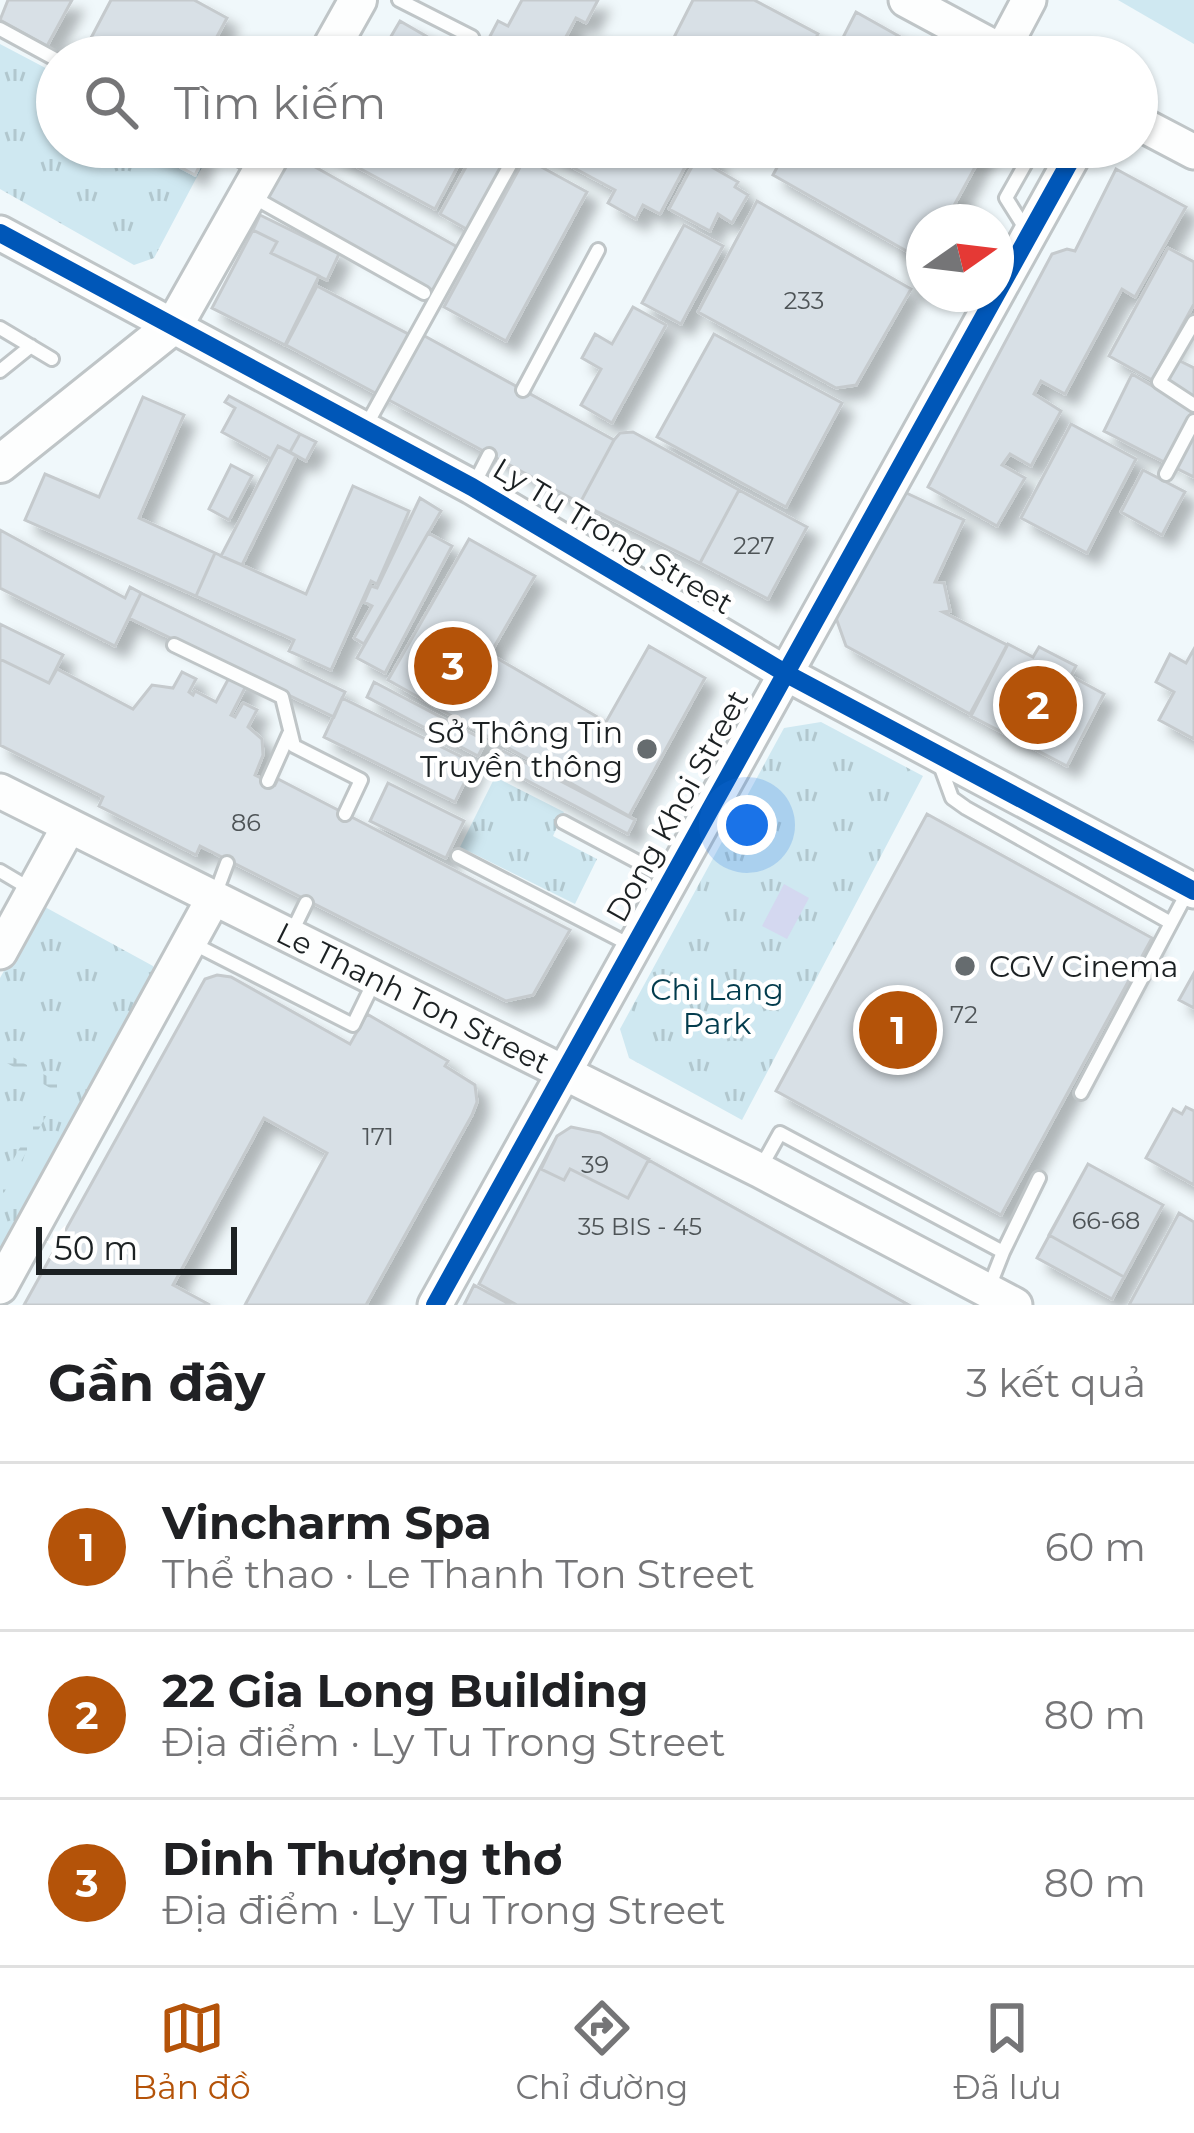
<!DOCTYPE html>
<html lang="vi">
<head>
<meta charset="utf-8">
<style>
	body { margin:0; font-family:Montserrat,sans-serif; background:#f2f2f2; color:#202124 }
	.compass { position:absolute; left:906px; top:204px; width:108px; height:108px; border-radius:50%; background:#fff; box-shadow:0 3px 9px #0004; rotate:76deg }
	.scale { position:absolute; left:36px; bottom:30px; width:201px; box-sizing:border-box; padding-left:12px; border:6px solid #1c2123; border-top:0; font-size:33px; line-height:42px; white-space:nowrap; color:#1c2123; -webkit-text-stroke:9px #fff; paint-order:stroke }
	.you { position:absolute; left:747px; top:825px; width:42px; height:42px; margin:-30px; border:9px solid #fff; border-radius:50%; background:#1a73e8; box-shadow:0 0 0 18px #1a73e833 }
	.badge { display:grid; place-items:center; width:78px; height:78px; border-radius:50%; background:#b45309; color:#fff; font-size:39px; font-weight:700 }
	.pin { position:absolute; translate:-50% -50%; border:6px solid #fff; box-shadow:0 3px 12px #0006 }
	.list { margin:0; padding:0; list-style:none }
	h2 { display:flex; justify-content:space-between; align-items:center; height:156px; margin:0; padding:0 48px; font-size:51px }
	h2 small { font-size:39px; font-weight:400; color:#757577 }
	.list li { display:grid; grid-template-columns:78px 1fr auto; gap:36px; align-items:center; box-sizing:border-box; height:168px; padding:0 48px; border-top:3px solid #e0e0e0 }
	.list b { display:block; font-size:45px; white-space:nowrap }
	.list p { margin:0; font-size:39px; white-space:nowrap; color:#757577 }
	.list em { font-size:39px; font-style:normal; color:#757577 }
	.icon { flex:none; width:66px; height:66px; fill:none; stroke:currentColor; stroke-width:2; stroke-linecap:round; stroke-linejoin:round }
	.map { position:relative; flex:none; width:1194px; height:1305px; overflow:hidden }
	.search { position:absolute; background:#fff; box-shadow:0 3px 9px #0004; left:36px; right:36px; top:36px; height:132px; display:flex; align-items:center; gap:30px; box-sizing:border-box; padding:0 42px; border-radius:66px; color:#757577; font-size:45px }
	.sheet { height:660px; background:#fff }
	nav { display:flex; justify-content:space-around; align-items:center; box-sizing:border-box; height:168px; border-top:3px solid #e0e0e0; background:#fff; font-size:33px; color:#757577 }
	nav a { display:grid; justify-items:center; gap:6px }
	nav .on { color:#b45309 }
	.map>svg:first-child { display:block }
	.grass { fill:url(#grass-tufts) }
	.wetland { fill:url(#wetland-marsh) }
	.garden { fill:#cfe8f1 }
	.water { fill:#d4d8f0 }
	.building { fill:#d8e0e6; stroke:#c5cacd; stroke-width:3; filter:url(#shadow) }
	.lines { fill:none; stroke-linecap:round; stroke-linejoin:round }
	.service-casing { stroke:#bfc5c7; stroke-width:18 }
	.tertiary-casing { stroke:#bfc5c7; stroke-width:39 }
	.secondary-casing { stroke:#bfc5c7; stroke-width:42 }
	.service { stroke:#fdfefe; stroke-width:12 }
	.tertiary { stroke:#fdfefe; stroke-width:33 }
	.secondary { stroke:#fdfefe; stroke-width:36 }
	.cycleway-casing { stroke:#fff; stroke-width:26 }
	.cycleway { stroke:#0057b8; stroke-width:18 }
	.poi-dot { fill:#666c6f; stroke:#fff; stroke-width:4.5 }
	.labels { text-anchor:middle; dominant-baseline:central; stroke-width:9; stroke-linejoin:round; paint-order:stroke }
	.number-label { font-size:24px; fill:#4e5457 }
	.street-label { font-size:30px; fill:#1c2123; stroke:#fff }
	.poi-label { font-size:30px; fill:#1c2123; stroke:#fff; text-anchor:end }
	.park-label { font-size:30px; fill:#033c4d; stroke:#fff }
</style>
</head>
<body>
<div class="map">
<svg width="1194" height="1305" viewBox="0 0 1194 1305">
	<defs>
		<pattern id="grass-tufts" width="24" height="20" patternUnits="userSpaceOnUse" patternTransform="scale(3)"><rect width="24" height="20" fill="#cfe8f1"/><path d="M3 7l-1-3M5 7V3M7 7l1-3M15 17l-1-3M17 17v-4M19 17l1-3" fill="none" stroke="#b1c7ce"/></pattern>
		<pattern id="wetland-marsh" width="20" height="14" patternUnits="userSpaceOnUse" patternTransform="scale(3)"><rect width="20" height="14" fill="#cfe8f1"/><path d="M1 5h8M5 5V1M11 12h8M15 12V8" fill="none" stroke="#b1c7ce"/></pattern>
		<filter id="shadow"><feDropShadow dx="11" dy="11" stdDeviation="6" flood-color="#0004"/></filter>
	</defs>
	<rect width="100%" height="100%" fill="#f0f8fb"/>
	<path class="grass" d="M 0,44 L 57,74 L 57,147 L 192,147 L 208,156 L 154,258 L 134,265 L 0,189 Z
		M 821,722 L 923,776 L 742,1120 L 629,1058 L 620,1029 L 784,728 Z
		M 495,777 L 564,812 L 553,836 L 597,859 L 575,904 L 460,847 Z
		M 45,907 L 153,966 L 156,975 L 0,1259 L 0,978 L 38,909 Z"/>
	<path class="wetland" d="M 0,1050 L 63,1085 L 0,1200 L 0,1184 L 52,1089 L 0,1059 Z"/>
	<path class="garden" d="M 1118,0 L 1194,0 L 1194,44 Z"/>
	<path class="water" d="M 784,884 L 809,898 L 787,939 L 762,926 Z"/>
	<path class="building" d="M 8,0 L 72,0 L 47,46 L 0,20 Z
		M 111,0 L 194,0 L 227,18 L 206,57 L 81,57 Z
		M 522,0 L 598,0 L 586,23 L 576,18 L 561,46 L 569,50 L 565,57 L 510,57 L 486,44 L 498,21 L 508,26 Z
		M 693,0 L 754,0 L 818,34 L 806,57 L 664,57 Z
		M 856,12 L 936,57 L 833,57 Z
		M 400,21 L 445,47 L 442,51 L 453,57 L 379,57 Z
		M 592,41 L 623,57 L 584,57 Z
		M 184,147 L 204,157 L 195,175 L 145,148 Z
		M 320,147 L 468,147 L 435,209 Z
		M 477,147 L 492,147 L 511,157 L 470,231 L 440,214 Z
		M 535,147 L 689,147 L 694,150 L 660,214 L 643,205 L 636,219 L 608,203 L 615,190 Z
		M 788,147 L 986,147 L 945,222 L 924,222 L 924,261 L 773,175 Z
		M 701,150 L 715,158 L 710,166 L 738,182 L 735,187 L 748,195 L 732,223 L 718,214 L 710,231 L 669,209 Z
		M 292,154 L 461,249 L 436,294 L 267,199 Z
		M 525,158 L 587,192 L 506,341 L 444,307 Z
		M 1116,169 L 1186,207 L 1135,297 L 1122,289 L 1065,394 L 1041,381 L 1034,394 L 1061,411 L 1031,466 L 1010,454 L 1002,465 L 1025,478 L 997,526 L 928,487 L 1052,254 L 1067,249 L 1075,251 Z
		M 757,201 L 911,289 L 856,385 L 836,388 L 698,312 Z
		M 260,215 L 339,254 L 327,280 L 271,253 L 277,242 L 253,230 Z
		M 684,225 L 723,246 L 681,324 L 642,303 Z
		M 253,230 L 277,242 L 271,253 L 319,276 L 285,345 L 212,308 Z
		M 1168,248 L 1194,262 L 1194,304 L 1152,380 L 1109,356 Z
		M 317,286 L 410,335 L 379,395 L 286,345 Z
		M 633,307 L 666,325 L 612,423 L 581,405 L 601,369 L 582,358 L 595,334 L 612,344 Z
		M 421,334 L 614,440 L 580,503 L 387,399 Z
		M 714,334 L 842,403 L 786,507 L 657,437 Z
		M 1176,359 L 1194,368 L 1194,400 L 1163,382 Z
		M 1132,374 L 1193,410 L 1166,463 L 1104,431 Z
		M 229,396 L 300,434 L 290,452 L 278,446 L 271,459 L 222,432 L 235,408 L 225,402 Z
		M 143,397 L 184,415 L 139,518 L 215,553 L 196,596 L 25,520 L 45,474 L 99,497 Z
		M 1071,424 L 1136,459 L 1087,553 L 1021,518 Z
		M 633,432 L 739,490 L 700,563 L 580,503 L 614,440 L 620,433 Z
		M 1194,432 L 1194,477 L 1176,468 Z
		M 300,434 L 316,442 L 306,461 L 290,452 Z
		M 278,446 L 296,456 L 242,565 L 221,556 Z
		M 231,465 L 252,476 L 229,520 L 209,509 Z
		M 1143,470 L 1185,492 L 1162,535 L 1121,512 Z
		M 353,486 L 409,511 L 377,584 L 371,581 L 331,670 L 289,651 L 294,640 L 196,596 L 215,553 L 306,594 Z
		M 739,490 L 807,527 L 768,599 L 700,563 Z
		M 900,490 L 964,520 L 935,582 L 944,583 L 950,611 L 943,612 L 1007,645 L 970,714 L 846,646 L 835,615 Z
		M 420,498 L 441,511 L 364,644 L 354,638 L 372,606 L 364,602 L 371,586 L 377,588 Z
		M 0,530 L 125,598 L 130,587 L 141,593 L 115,646 L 0,588 Z
		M 428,533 L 452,546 L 385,673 L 357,658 Z
		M 469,539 L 535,576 L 490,654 L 606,722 L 649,646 L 705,678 L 629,816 L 388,680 Z
		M 141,593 L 345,692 L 334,717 L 129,618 Z
		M 0,624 L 63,655 L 49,683 L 0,659 Z
		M 1008,644 L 1033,657 L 1039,647 L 1076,666 L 1071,676 L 1104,694 L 1067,766 L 971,716 Z
		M 1194,649 L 1194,739 L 1159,720 L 1174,692 L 1156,682 L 1170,654 L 1186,663 Z
		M 0,659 L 49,683 L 57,669 L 133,709 L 152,685 L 173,688 L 182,672 L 196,679 L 189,692 L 193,695 L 195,691 L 216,702 L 230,676 L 247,684 L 231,715 L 235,717 L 243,703 L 257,710 L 248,727 L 262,739 L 263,755 L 255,775 L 275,785 L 278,779 L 570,930 L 533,995 L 506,1001 L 200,846 L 196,855 L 99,806 L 103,797 L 0,745 Z
		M 374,682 L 486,741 L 478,756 L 367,697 Z
		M 342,698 L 474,763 L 455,802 L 324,737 Z
		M 503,751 L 635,820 L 628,834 L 496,764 Z
		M 388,783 L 464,821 L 446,858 L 370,821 Z
		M 927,814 L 1152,938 L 1001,1215 L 776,1091 Z
		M 1194,973 L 1194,1008 L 1179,1000 Z
		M 217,975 L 231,977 L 350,1044 L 367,1014 L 448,1061 L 445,1066 L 475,1085 L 477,1102 L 472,1115 L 366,1305 L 245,1305 L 327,1153 L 264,1118 L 173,1285 L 210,1305 L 24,1305 L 205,979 Z
		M 1186,1107 L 1194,1111 L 1194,1185 L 1146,1158 L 1173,1109 L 1182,1114 Z
		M 571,1127 L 600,1133 L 909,1305 L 517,1305 L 479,1284 L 557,1136 Z
		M 571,1127 L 600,1133 L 649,1159 L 628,1198 L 570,1169 L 564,1180 L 541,1169 L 557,1136 Z
		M 1088,1164 L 1163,1205 L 1112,1299 L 1037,1258 Z
		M 1088,1164 L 1163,1205 L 1124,1277 L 1049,1235 Z
		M 1179,1213 L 1194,1222 L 1194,1305 L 1129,1305 Z
		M 474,1285 L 511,1305 L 464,1305 Z"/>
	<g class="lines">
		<defs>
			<path id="service" d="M 399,0 L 472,37 L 480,57
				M 0,29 L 57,60
				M 216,147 L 255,168
				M 253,197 L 424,293
				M 1028,233 L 1006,198 L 1028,159 L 1065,157
				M 1194,322 L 1159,382 L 1194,405
				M 0,328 L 52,359
				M 0,371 L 31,346
				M 523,390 L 598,250
				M 367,424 L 520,147
				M 1166,474 L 1194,421
				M 473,486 L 489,455
				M 174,645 L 282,697 L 294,746 L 361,780 L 345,814
				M 940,765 L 952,798 L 966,808 L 1171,923
				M 268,781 L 289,734
				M 563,822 L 668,878
				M 458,856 L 632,946
				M 0,871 L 32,890
				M 214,898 L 227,863
				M 290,936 L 306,903
				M 194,944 L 353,1025 L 374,982
				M 1081,1093 L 1187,893
				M 761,1167 L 780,1133 L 1003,1252 L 988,1290
				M 1003,1252 L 1039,1178"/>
			<g id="tertiary">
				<path d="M 906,0 L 1012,57"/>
				<path d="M 1002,51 L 1029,0"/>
				<path d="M 1137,122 L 1194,152"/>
				<path d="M 0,233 L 472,487 L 785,673 L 1194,891"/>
				<path id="s1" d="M 0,791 L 759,1170 L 1015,1305"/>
				<path d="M 0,952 L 69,826"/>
				<path d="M 0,1287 L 213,899"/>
				<path d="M 435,1305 L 1078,147"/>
			</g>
			<path id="secondary" d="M 326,57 L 358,0
				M 0,464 L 175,324 L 275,147"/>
		</defs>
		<use href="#service" class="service-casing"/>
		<use href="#tertiary" class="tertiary-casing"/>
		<use href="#secondary" class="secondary-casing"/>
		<use href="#service" class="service"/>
		<use href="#tertiary" class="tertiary"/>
		<use href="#secondary" class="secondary"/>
		<defs>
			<path id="cycleway" d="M 0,233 L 472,487 L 785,673 L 1194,891
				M 435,1305 L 1078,147"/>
		</defs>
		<use href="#cycleway" class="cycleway-casing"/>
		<use href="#cycleway" class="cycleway"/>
	</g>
	<g class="poi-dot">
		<circle cx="647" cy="749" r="12"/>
		<circle cx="965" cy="966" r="12"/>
	</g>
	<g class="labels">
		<g class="number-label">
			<text x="804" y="300">233</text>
			<text x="754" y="545">227</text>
			<text x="246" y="822">86</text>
			<text x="964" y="1014">72</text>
			<text x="378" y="1136">171</text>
			<text x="595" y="1164">39</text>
			<text x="1106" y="1220">66-68</text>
			<text x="640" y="1226">35 BIS - 45</text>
		</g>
		<g class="street-label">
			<text transform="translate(613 536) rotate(31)">Ly Tu Trong Street</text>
			<text transform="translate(677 806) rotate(-61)">Dong Khoi Street</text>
			<text stroke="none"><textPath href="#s1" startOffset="462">Le Thanh Ton Street</textPath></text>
		</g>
		<g class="poi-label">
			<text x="623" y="732">Sở Thông Tin<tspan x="623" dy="34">Truyền thông</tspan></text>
			<text x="989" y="966" text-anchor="start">CGV Cinema</text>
		</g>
		<g class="park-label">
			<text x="717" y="989">Chi Lang<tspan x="717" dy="34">Park</tspan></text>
		</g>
	</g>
</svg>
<svg class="compass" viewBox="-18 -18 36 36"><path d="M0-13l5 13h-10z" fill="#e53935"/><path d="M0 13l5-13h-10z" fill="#757577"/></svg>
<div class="scale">50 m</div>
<div class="you"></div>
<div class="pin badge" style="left:898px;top:1030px">1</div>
<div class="pin badge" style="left:1038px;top:705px">2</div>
<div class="pin badge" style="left:453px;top:666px">3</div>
<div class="search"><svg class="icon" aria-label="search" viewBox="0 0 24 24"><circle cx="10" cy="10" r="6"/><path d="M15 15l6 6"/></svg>Tìm kiếm</div>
</div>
<section class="sheet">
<h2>Gần đây<small>3 kết quả</small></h2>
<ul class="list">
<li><span class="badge">1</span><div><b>Vincharm Spa</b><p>Thể thao · Le Thanh Ton Street</p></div><em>60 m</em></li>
<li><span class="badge">2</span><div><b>22 Gia Long Building</b><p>Địa điểm · Ly Tu Trong Street</p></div><em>80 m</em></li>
<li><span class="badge">3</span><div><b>Dinh Thượng thơ</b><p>Địa điểm · Ly Tu Trong Street</p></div><em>80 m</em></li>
</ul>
</section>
<nav>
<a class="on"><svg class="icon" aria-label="map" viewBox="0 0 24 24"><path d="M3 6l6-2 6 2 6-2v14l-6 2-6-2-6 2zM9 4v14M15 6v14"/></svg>Bản đồ</a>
<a><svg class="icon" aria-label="directions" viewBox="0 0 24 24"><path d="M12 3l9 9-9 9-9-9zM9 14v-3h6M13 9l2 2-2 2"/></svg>Chỉ đường</a>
<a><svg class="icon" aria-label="saved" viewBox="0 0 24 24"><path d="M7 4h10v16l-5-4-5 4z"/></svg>Đã lưu</a>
</nav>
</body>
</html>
